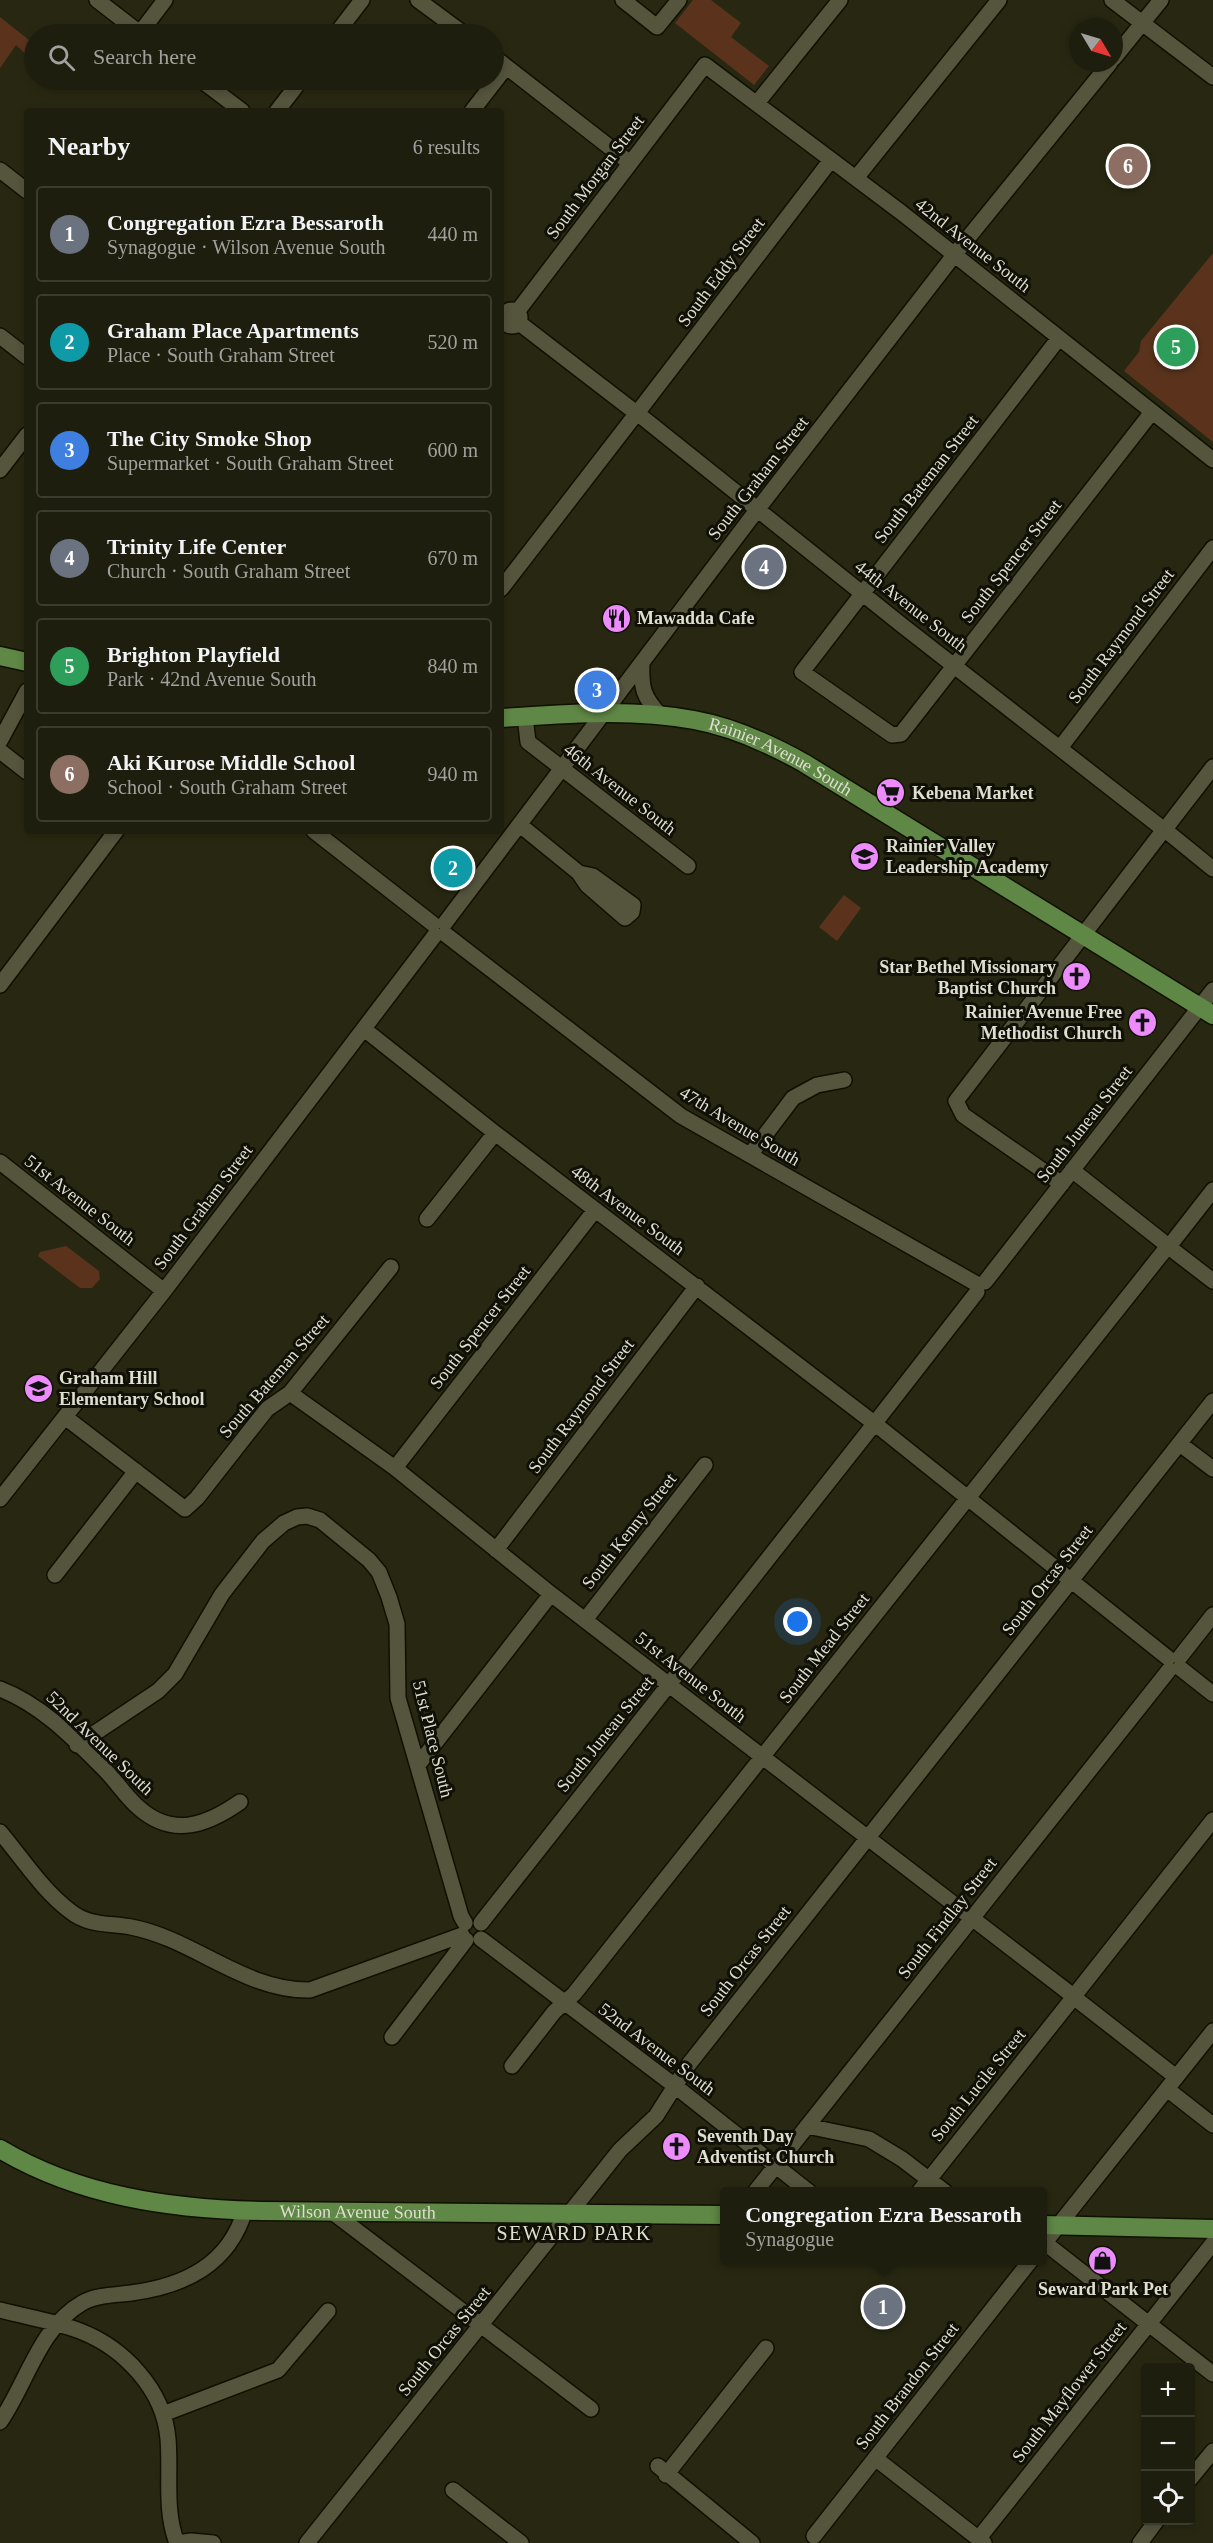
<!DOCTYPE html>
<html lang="en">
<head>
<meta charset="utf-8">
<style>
	body { margin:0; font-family:"Times New Roman",serif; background:#2b2b1c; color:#f1f3f6 }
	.controls { position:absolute; right:18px; bottom:18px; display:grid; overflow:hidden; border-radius:6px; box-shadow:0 3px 9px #0003 }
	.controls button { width:54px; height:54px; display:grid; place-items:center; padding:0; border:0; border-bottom:2px solid #3c3c2e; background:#1e1e0e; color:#f1f3f6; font:30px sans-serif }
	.compass { position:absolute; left:1069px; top:18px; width:54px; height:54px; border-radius:50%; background:#1e1e0e; box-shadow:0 3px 9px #0003; rotate:128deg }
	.you { position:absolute; left:798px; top:1622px; width:21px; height:21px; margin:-15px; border:4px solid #fff; border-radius:50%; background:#1a73e8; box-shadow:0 0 0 9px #1a73e833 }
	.badge { display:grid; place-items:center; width:39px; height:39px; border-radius:50%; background:#ec8cfb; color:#fff; font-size:20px; font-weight:700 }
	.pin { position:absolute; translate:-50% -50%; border:3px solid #fff; box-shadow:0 2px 6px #0006 }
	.popup { position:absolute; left:720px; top:2187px; width:327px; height:78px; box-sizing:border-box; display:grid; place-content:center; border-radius:6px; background:#1e1e0e; filter:drop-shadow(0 2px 4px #0005); font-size:20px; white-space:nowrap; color:#a1a29e }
	.popup b { font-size:22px; color:#f1f3f6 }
	.popup::after { content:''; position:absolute; left:50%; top:100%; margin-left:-12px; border:12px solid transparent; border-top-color:#1e1e0e }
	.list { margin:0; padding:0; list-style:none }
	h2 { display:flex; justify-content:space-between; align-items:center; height:78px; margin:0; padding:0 24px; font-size:26px }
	h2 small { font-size:20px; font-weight:400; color:#a1a29e }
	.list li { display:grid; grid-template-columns:39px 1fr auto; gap:18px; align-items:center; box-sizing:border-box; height:96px; margin:0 12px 12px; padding:0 12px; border:2px solid #3c3c2e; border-radius:6px }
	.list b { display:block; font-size:22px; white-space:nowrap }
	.list p { margin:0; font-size:20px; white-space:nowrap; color:#a1a29e }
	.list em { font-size:20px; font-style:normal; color:#a1a29e }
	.icon { flex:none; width:33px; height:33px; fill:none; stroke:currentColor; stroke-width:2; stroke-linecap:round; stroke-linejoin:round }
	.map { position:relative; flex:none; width:1213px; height:2543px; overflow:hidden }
	.search { position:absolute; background:#1e1e0e; box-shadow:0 3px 9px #0003; left:24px; top:24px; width:480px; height:66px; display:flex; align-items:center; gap:15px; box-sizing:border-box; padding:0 21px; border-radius:33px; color:#a1a29e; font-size:22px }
	.panel { position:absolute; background:#1e1e0e; box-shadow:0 3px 9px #0003; left:24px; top:108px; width:480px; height:726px; border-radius:6px }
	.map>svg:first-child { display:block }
	.green { fill:#5b331c }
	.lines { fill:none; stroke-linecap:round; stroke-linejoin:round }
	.minor-casing { stroke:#111000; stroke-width:18 }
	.major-casing { stroke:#111000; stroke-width:21 }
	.minor { stroke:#55553e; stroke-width:15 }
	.major { stroke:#5f8745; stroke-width:18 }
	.labels { text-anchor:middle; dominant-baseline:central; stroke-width:6; stroke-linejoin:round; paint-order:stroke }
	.street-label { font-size:18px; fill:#deded1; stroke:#101007 }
	.poi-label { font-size:18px; font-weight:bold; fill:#deded1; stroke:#101007; text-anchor:start }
	.neighbourhood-label { font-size:20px; letter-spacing:1.5px; fill:#deded1; stroke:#101007 }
</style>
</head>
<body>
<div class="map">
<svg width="1213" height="2543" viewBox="0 0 1213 2543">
	<rect width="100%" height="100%" fill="#282812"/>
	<path class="green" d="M 693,0 L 711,0 L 741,23 L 731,37 L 769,66 L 754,85 L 675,23 Z
		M 0,17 L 34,44 L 34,62 L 16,45 L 0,68 Z
		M 1213,253 L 1213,442 L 1124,371 L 1139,352 L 1141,341 Z
		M 844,895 L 861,908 L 837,941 L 819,927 Z
		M 66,1246 L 99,1271 L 100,1279 L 92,1288 L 80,1288 L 38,1256 L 40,1252 Z"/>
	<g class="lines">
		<defs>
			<path id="minor" d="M 97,0 L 141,34
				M 418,0 L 464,34
				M 623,0 L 657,27 L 679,0
				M 1112,0 L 1213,77
				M 140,33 L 165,0
				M 336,34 L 362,0
				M 494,57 L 630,163
				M 1114,58 L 1161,0
				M 201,80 L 242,111
				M 757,103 L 840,0
				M 277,111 L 301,80
				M 472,111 L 506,67
				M 0,170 L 27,191
				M 856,178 L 999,0
				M504 318a8 8 0 1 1 16 0a8 8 0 1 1-16 0Z
				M 517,312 L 705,65 L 902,213 L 1213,460
				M 518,322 L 631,409
				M 0,336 L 27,357
				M 1059,338 L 802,672 L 892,735 L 901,734 L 1152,412
				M 641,408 L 831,160
				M 642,417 L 903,626 L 1158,825
				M 0,470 L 27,435
				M 501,589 L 633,418
				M 642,663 C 641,688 643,697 661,716
				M 525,717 L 528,742 L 688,866
				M 0,741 L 27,691
				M 1060,748 L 1213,548
				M 0,751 L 27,772
				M 1169,824 L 1213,767
				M 520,825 L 579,873 L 593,876 L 633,905 L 632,912 L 625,918 L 587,885 L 579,873
				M 314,831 L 433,924
				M 1170,834 L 1213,869
				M 445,923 L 757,510 L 955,254 L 1110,63
				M 445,934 L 681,1116 L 975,1283
				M 0,985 L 116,831
				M 364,1029 L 495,1133 L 870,1420
				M 750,1155 L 793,1098 L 817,1085 L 844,1080
				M 0,1162 L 164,1291
				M 1072,1170 L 1162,1241
				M 1062,1184 L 973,1122 L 963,1115 L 956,1101 L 1159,836
				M 427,1219 L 495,1133
				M 1174,1240 L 1213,1190
				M 1174,1251 L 1213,1281
				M 985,1282 L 1213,990
				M 290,1393 L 395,1468 L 551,1594 L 1068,1992
				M 65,1417 L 185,1509 L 197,1498 L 267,1409 L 290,1393 L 391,1267
				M 878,1419 L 977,1292
				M 879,1427 L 1168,1658
				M 1180,1444 L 1213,1469
				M 395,1468 L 595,1210
				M 0,1499 L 164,1291 L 435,935
				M 496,1550 L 697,1286
				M 55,1575 L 136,1471
				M 585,1620 L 705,1465
				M 1180,1657 L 1213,1615
				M 1180,1668 L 1213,1694
				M 0,1689 C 42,1705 74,1739 105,1770 C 117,1782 126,1797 139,1808 C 173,1838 207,1825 240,1802
				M 77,1745 L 158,1691 L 175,1674 L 222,1594 L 263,1541 L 284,1523 L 297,1517 L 307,1516 L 320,1520 L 369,1560 L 379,1572 L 389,1597 L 397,1624 L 398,1698 L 461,1916 L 465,1923
				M 418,1765 L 551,1594
				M 0,1832 C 22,1858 43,1891 70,1911 C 88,1926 109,1923 131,1927 C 194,1939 244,1991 310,1990 L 462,1935
				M 481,1923 L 871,1428
				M 481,1939 L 675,2086 L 809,2192
				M 1078,1991 L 1213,1820
				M 1080,2002 L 1176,2077
				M 392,2037 L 466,1940
				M 512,2066 L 554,2012 L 574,1994 L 1164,1251
				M 1167,2089 L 1213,2125
				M 807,2126 L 869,2139 L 902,2159 L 945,2192
				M 755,2192 L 1169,1670
				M 919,2192 L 1069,2003
				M 331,2211 L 591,2409
				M 1045,2243 L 1213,2374
				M 1042,2246 L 1213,2031
				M 0,2310 C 26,2317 54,2321 80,2331 C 124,2348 164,2390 168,2439 C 171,2473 164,2510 177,2543
				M 163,2414 L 278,2370 L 328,2311
				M 0,2422 C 27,2383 39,2328 82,2303 C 96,2295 115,2295 131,2293 C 184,2286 229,2265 245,2210
				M 875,2458 L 984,2543
				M 658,2466 L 752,2543
				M 666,2475 L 766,2348
				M 1190,2479 L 1213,2451
				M 453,2490 L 521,2543
				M 814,2536 L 1031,2260
				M 979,2538 L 1213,2243
				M 177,2543 L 191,2541 L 213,2543
				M 307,2543 L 620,2150 L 656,2116 L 689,2064 L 1213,1401
				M 1140,2543 L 1157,2520"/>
			<g id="major">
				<path d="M 0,656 L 27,662"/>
				<path id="s1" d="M 501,718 C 564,714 631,708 694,720 C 733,727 770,744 804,763 L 1213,1015"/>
				<path id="s2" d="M 0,2149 C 79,2196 170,2209 261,2211 L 724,2215"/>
				<path d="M 1042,2225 L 1213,2229"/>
			</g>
		</defs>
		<use href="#minor" class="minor-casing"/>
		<use href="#major" class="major-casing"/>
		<use href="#minor" class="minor"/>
		<use href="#major" class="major"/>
	</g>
	<defs>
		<symbol id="restaurant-disc" viewBox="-11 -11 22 22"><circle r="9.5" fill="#ec8cfb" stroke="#101007"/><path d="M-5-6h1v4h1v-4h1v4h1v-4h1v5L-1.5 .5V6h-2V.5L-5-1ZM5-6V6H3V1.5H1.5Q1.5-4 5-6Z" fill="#111"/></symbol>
		<symbol id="supermarket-disc" viewBox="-11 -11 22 22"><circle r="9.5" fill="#ec8cfb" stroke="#101007"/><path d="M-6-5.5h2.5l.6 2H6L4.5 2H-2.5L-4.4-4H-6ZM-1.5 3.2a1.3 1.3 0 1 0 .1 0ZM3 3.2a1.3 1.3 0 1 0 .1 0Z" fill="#111"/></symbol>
		<symbol id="school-disc" viewBox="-11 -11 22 22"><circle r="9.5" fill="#ec8cfb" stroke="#101007"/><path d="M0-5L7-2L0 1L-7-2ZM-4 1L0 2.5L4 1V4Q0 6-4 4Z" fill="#111"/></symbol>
		<symbol id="church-disc" viewBox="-11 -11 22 22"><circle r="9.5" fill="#ec8cfb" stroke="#101007"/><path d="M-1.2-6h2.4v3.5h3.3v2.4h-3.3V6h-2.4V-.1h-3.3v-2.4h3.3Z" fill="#111"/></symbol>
		<symbol id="shop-disc" viewBox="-11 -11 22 22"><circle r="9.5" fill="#ec8cfb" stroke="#101007"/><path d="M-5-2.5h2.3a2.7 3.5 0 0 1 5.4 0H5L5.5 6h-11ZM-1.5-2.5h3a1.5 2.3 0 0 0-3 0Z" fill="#111"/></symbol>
	</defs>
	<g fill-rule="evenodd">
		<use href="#restaurant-disc" x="600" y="602" width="33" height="33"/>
		<use href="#supermarket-disc" x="874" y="776" width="33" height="33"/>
		<use href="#school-disc" x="848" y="840" width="33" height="33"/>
		<use href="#church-disc" x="1060" y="960" width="33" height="33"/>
		<use href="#church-disc" x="1126" y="1006" width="33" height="33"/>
		<use href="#school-disc" x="22" y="1372" width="33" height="33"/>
		<use href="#church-disc" x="660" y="2130" width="33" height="33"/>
		<use href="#shop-disc" x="1086" y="2244" width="33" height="33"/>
	</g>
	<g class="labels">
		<g class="street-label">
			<text transform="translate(595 177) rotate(-53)">South Morgan Street</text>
			<text transform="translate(973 245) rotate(38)">42nd Avenue South</text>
			<text transform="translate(721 272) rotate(-53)">South Eddy Street</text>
			<text transform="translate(758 478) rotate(-52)">South Graham Street</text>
			<text transform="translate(926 479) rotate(-52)">South Bateman Street</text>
			<text transform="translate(1011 561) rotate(-52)">South Spencer Street</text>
			<text transform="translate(911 606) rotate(38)">44th Avenue South</text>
			<text transform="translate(1121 636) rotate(-53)">South Raymond Street</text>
			<text stroke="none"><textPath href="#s1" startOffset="288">Rainier Avenue South</textPath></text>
			<text transform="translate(620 789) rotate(38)">46th Avenue South</text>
			<text transform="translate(1084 1124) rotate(-52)">South Juneau Street</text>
			<text transform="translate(740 1126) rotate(31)">47th Avenue South</text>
			<text transform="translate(80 1200) rotate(38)">51st Avenue South</text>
			<text transform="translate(203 1207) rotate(-53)">South Graham Street</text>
			<text transform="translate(628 1210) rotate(37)">48th Avenue South</text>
			<text transform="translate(480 1327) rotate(-52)">South Spencer Street</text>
			<text transform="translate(274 1376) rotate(-49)">South Bateman Street</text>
			<text transform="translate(581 1406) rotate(-53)">South Raymond Street</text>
			<text transform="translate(629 1531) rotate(-52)">South Kenny Street</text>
			<text transform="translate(1047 1580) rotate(-52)">South Orcas Street</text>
			<text transform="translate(824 1648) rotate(-52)">South Mead Street</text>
			<text transform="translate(691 1677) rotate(38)">51st Avenue South</text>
			<text transform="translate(605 1734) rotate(-51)">South Juneau Street</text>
			<text transform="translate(433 1739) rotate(76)">51st Place South</text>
			<text transform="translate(100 1743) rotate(44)">52nd Avenue South</text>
			<text transform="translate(947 1918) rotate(-52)">South Findlay Street</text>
			<text transform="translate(745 1961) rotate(-52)">South Orcas Street</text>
			<text transform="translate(657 2049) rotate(37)">52nd Avenue South</text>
			<text transform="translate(978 2085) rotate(-51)">South Lucile Street</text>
			<text stroke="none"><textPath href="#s2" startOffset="368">Wilson Avenue South</textPath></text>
			<text transform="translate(444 2341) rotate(-51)">South Orcas Street</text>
			<text transform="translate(907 2386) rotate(-52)">South Brandon Street</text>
			<text transform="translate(1069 2392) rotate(-52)">South Mayflower Street</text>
		</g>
		<g class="poi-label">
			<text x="637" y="618">Mawadda Cafe</text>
			<text x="912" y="793">Kebena Market</text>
			<text x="886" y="846">Rainier Valley<tspan x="886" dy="21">Leadership Academy</tspan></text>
			<text x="1056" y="967" text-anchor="end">Star Bethel Missionary<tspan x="1056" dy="21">Baptist Church</tspan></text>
			<text x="1122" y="1012" text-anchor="end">Rainier Avenue Free<tspan x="1122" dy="21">Methodist Church</tspan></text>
			<text x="59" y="1378">Graham Hill<tspan x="59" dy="21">Elementary School</tspan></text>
			<text x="697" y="2136">Seventh Day<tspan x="697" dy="21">Adventist Church</tspan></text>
			<text x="1103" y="2289" text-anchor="middle">Seward Park Pet</text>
		</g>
		<g class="neighbourhood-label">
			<text x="574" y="2233">SEWARD PARK</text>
		</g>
	</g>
</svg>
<div class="controls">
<button>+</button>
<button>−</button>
<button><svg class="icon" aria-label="locate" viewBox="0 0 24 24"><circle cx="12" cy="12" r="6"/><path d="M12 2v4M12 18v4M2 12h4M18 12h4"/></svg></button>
</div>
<svg class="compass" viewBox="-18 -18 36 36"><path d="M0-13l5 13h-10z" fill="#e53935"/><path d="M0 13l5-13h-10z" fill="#a1a29e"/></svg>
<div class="you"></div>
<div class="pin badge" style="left:883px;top:2307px;background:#6b7280">1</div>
<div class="popup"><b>Congregation Ezra Bessaroth</b>Synagogue</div>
<div class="pin badge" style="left:453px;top:868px;background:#0f9aa8">2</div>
<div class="pin badge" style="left:597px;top:690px;background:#3f7fe0">3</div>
<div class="pin badge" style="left:764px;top:567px;background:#6b7280">4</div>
<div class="pin badge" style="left:1176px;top:347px;background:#2e9e5b">5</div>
<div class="pin badge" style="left:1128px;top:166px;background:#8d6e63">6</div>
<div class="search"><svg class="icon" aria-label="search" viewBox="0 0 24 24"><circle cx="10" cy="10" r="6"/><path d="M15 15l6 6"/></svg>Search here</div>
<section class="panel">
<h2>Nearby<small>6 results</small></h2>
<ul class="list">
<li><span class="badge" style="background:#6b7280">1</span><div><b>Congregation Ezra Bessaroth</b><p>Synagogue · Wilson Avenue South</p></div><em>440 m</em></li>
<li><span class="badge" style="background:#0f9aa8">2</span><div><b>Graham Place Apartments</b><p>Place · South Graham Street</p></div><em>520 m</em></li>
<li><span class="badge" style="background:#3f7fe0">3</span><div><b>The City Smoke Shop</b><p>Supermarket · South Graham Street</p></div><em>600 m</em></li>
<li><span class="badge" style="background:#6b7280">4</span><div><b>Trinity Life Center</b><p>Church · South Graham Street</p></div><em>670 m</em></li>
<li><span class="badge" style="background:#2e9e5b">5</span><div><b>Brighton Playfield</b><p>Park · 42nd Avenue South</p></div><em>840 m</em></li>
<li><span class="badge" style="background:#8d6e63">6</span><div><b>Aki Kurose Middle School</b><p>School · South Graham Street</p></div><em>940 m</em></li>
</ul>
</section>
</div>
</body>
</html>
